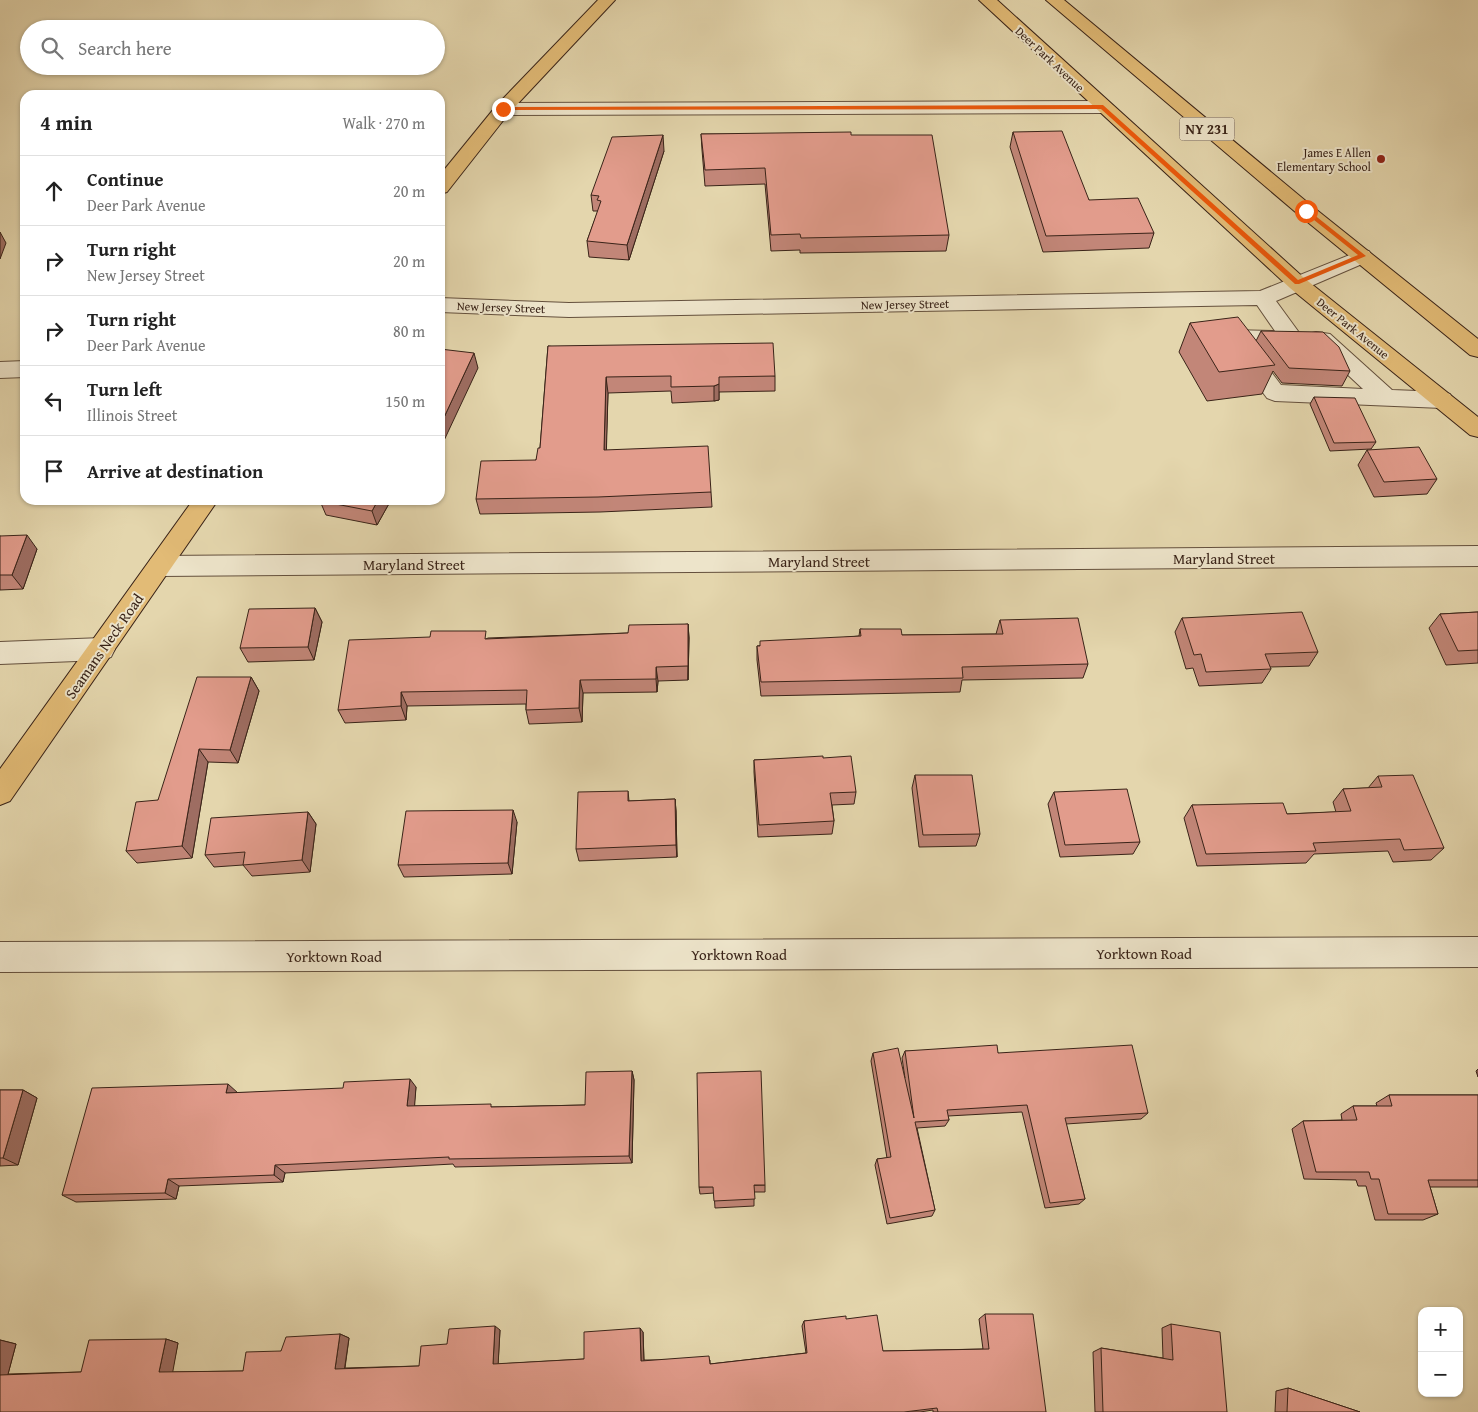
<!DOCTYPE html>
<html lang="en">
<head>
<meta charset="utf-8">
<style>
	body { margin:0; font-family:"Gentium Book Plus",serif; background:#f6f6f6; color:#222 }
	.controls { position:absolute; right:15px; bottom:15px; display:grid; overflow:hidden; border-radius:10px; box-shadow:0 1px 4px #0004 }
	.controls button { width:45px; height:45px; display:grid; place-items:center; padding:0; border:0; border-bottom:1px solid #e0e0e0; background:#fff; color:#222; font:25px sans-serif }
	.stop { position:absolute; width:15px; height:15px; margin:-11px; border:4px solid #ea580c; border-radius:50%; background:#fff }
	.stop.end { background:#ea580c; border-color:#fff; box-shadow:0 1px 5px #0008 }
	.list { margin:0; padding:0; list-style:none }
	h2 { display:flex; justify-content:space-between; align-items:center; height:65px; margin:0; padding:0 20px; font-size:21px }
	h2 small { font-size:16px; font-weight:400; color:#767676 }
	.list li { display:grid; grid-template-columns:32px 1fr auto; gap:15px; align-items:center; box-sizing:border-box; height:70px; padding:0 20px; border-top:1px solid #e0e0e0 }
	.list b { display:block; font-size:19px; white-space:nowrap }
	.list p { margin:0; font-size:16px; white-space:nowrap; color:#767676 }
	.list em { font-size:16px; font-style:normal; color:#767676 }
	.icon { flex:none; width:28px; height:28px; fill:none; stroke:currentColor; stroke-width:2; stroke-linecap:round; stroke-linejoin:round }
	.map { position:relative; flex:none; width:1478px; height:1412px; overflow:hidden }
	.search { position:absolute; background:#fff; box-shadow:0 1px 4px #0004; left:20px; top:20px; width:425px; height:55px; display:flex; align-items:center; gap:12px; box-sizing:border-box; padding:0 18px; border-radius:28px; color:#767676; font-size:19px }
	.panel { position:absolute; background:#fff; box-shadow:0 1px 4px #0004; left:20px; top:90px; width:425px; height:415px; border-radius:15px }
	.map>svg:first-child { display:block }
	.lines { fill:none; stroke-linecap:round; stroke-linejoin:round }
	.minor-casing { stroke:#64503d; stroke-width:2 }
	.major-casing { stroke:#392318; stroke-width:2 }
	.minor { fill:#ede4ca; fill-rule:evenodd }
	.major { fill:#e2bb76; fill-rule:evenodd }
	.wall { fill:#c28678; stroke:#392318 }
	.shaded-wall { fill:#9e6d62; stroke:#392318 }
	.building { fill:#e29c8c; stroke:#392318 }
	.route { fill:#ea580c }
	.poi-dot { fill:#8f2418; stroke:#ede4ca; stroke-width:2 }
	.labels { text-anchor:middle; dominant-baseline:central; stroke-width:4; stroke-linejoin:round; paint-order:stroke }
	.far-street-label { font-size:12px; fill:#392318; stroke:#ede4ca }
	.far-poi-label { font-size:12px; fill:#392318; stroke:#ede4ca; text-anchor:end }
	.shield { fill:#ede4ca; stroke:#6f5d4d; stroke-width:1 }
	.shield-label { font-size:14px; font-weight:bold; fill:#392318 }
	.street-label { font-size:15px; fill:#392318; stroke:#ede4ca }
</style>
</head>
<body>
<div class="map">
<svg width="1478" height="1412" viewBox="0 0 1478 1412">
	<rect width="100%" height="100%" fill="#e4d6ad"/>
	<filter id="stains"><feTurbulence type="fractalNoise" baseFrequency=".004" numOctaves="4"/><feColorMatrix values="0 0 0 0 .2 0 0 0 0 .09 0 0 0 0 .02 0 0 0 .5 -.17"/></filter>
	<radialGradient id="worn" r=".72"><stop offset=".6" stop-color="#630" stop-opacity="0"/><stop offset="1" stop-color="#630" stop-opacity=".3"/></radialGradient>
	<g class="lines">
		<defs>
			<path id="minor" d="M 1103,101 L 1109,103 L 1112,107 L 1109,111 L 1103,113 L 503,115 L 497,113 L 494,109 L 497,105 L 503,103 Z
				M 1362,250 L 1369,251 L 1372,256 L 1369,261 L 1276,301 L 1303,338 L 1300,343 L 1292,345 L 1250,344 L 1281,385 L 1363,389 L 1317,346 L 1308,344 L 1305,339 L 1308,334 L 1316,332 L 1330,334 L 1392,390 L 1442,392 L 1450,394 L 1453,400 L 1450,406 L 1442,408 L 1275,401 L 1267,398 L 1221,337 L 1224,332 L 1232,330 L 1275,331 L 1257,305 L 569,317 L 440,312 L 440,298 L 569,303 L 1260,291 Z
				M 25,361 L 25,377 L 0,378 L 0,362 Z
				M 1478,546 L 1478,566 L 160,576 L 151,573 L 147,566 L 151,559 L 160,556 Z
				M 102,638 L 111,641 L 115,649 L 111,657 L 102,660 L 0,664 L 0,642 Z
				M 1478,937 L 1478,967 L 0,972 L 0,942 Z"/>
			<path id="major" d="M 598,0 L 615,0 L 509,113 L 447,192 L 440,194 L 440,175 L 497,105 Z
				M 979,0 L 997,0 L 1304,278 L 1478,417 L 1478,437 L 1470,435 L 1290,288 Z
				M 1046,0 L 1064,0 L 1313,207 L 1478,339 L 1478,357 L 1470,355 L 1299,215 Z
				M 193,500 L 218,500 L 10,801 L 0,805 L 0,769 Z"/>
		</defs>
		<use href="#minor" class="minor-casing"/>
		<use href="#major" class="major-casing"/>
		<use href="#minor" class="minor"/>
		<use href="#major" class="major"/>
	</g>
	<path class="wall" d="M 1013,132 L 1089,200 L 1154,233 L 1149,248 L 1043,252 L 1010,147 Z
		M 701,134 L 851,135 L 949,235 L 946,251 L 800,253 L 800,250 L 771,251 L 765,184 L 705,186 L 702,150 Z
		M 664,151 L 629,260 L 589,257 L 587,241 L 598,211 L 593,211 L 591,195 Z
		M 1190,323 L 1256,341 L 1261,331 L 1350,371 L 1342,386 L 1282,383 L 1273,371 L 1262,394 L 1207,401 L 1179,352 Z
		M 548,346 L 775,376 L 775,391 L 719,392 L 719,400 L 714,401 L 672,403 L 671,391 L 608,393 L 606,450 L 711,492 L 712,507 L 600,512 L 480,514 L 476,499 L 536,460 L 540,448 Z
		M 1314,397 L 1376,442 L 1371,449 L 1330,451 L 1310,404 Z
		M 1367,450 L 1437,479 L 1427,494 L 1374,497 L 1358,465 Z
		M 391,500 L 377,525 L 326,515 L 320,501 Z
		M 0,536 L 37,549 L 23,589 L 0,590 Z
		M 315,608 L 322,622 L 314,660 L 248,662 L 240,648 Z
		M 1478,612 L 1478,663 L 1446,665 L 1429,628 L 1440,614 Z
		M 1182,618 L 1318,652 L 1309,666 L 1270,667 L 1271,669 L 1262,683 L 1199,686 L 1193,668 L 1186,669 L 1175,632 Z
		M 1000,620 L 1088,664 L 1083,678 L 962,680 L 960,692 L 761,696 L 757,660 L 757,646 L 859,636 L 860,629 L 902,635 L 996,634 Z
		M 688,624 L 689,638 L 688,680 L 658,681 L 657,692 L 583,693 L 582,722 L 529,724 L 526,710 L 526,704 L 407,706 L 406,720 L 345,723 L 338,710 L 488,638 L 628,633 Z
		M 251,677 L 259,691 L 238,763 L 208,762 L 192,858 L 137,863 L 126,851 L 158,800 Z
		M 823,758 L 856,792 L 854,804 L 832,805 L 834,821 L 832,834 L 758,837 L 754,772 L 754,760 Z
		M 915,775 L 980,834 L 976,846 L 919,847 L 912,788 Z
		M 1378,776 L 1444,848 L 1431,860 L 1393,862 L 1388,851 L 1314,854 L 1306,863 L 1197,866 L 1184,818 L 1192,805 L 1287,814 L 1336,812 L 1333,802 L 1343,789 L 1368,788 Z
		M 628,791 L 629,801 L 675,799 L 676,811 L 677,857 L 579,861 L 576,849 Z
		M 1054,792 L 1140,842 L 1133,854 L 1060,857 L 1048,804 Z
		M 308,812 L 316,824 L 310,872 L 252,876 L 243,865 L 214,867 L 205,855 Z
		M 517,822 L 512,874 L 404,877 L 398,865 Z
		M 905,1051 L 998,1053 L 1148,1113 L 1141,1119 L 1066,1124 L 1085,1199 L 1079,1204 L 1045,1208 L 1022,1112 L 948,1116 L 949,1120 L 945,1126 L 917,1128 L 935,1210 L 932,1216 L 887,1224 L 875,1165 L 877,1159 L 887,1158 L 871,1061 L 873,1053 L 905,1078 L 902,1058 Z
		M 1478,1069 L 1478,1077 L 1476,1071 Z
		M 632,1071 L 634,1080 L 632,1163 L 455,1167 L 453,1164 L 285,1173 L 283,1182 L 179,1186 L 176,1199 L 76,1202 L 62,1195 L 238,1093 L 416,1087 L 414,1106 L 493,1107 L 585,1105 Z
		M 0,1090 L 23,1090 L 37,1098 L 18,1165 L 0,1166 Z
		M 1389,1095 L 1478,1095 L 1478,1187 L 1430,1187 L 1438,1214 L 1423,1220 L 1375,1220 L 1366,1186 L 1358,1186 L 1356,1180 L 1304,1179 L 1292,1129 L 1303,1121 L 1342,1120 L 1341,1114 L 1353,1106 L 1377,1106 L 1376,1103 Z
		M 765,1185 L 765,1192 L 754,1192 L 754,1206 L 715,1208 L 714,1193 L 700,1194 L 699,1187 Z
		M 985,1314 L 1046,1412 L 933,1412 L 933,1410 L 920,1412 L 0,1412 L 0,1340 L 16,1344 L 8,1374 L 81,1372 L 166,1339 L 178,1343 L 172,1372 L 243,1371 L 281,1351 L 340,1334 L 349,1338 L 345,1368 L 419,1366 L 447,1344 L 500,1330 L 498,1364 L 584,1359 L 643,1332 L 644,1360 L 710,1360 L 710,1364 L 806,1353 L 802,1326 L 804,1321 L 846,1319 L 883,1351 L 983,1349 L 979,1319 Z
		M 1171,1324 L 1227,1412 L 1095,1412 L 1093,1352 L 1101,1348 L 1163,1358 L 1162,1328 Z
		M 1288,1388 L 1360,1412 L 1275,1412 L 1276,1391 Z"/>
	<path class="shaded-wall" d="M 663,135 L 664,151 L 629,260 L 627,245 Z
		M 0,232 L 6,243 L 0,259 Z
		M 474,353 L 478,368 L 440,449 L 440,426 Z
		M 606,377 L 608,393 L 606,465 L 604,450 Z
		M 719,384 L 719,400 L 714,401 L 714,386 Z
		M 378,500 L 391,500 L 377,525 L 372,511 Z
		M 27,535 L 37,549 L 23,589 L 12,575 Z
		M 315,608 L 322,622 L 314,660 L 308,647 Z
		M 688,624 L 689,638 L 688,680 Z
		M 656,667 L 658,681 L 657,692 L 656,679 Z
		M 251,677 L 259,691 L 238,763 L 230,750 Z
		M 580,680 L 583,693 L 582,722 L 579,708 Z
		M 401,692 L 407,706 L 406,720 L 401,706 Z
		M 199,749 L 208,762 L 192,858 L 182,846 Z
		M 675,799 L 676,811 L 677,857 L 676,845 Z
		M 513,810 L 517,822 L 512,874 L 508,863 Z
		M 308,812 L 316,824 L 310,872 L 302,860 Z
		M 632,1071 L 634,1080 L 632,1163 L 629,1156 Z
		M 410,1079 L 416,1087 L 414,1114 L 407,1106 Z
		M 228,1084 L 238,1093 L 226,1093 Z
		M 23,1090 L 37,1098 L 18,1165 L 3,1158 Z
		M 275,1165 L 285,1173 L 283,1182 L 274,1175 Z
		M 168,1179 L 179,1186 L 176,1199 L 165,1193 Z
		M 495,1326 L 500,1330 L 498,1367 L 493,1364 Z
		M 640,1328 L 643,1332 L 644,1364 L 641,1361 Z
		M 340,1334 L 349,1338 L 344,1372 L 335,1369 Z
		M 166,1339 L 178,1343 L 172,1376 L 159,1372 Z
		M 0,1340 L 16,1344 L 7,1378 L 0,1377 Z"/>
	<path class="building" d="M 1062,131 L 1089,200 L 1138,198 L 1154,233 L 1046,236 L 1013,132 Z
		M 851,132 L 851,135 L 932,135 L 949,235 L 801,238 L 800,234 L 771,235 L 765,168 L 705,170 L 701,134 Z
		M 663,135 L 627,245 L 587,241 L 601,201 L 597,200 L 599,196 L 591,195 L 612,137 Z
		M 1238,317 L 1275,365 L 1219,372 L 1190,323 Z
		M 1261,331 L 1323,332 L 1339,347 L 1350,371 L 1289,368 Z
		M 773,343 L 775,376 L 719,377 L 719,384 L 714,386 L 671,387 L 671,376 L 606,377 L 604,450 L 708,446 L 711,492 L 598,497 L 476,499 L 481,461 L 536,460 L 538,448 L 540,448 L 548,346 Z
		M 440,349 L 474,353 L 440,426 Z
		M 1314,397 L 1355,398 L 1376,442 L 1334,443 Z
		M 1419,447 L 1437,479 L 1384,482 L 1367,450 Z
		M 320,500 L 378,500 L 372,511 L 320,501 Z
		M 27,535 L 12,575 L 0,575 L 0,536 Z
		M 315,608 L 308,647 L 240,648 L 249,609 Z
		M 1302,612 L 1318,652 L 1265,654 L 1271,669 L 1206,672 L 1201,654 L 1194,655 L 1182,618 Z
		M 1478,612 L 1478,650 L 1458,651 L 1440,614 Z
		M 1078,618 L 1088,664 L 962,667 L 963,678 L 761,682 L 757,646 L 760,646 L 760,641 L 861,636 L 860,629 L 901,629 L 902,635 L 1003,634 L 1000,620 Z
		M 688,624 L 688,666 L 656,667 L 656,679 L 580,680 L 579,708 L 526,710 L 527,690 L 401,692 L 401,706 L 338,710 L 349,640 L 430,637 L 431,631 L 486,631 L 485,639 L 628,633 L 629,625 Z
		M 197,677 L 251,677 L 230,750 L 199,749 L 182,846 L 126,851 L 136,802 L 158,800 Z
		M 823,756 L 823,758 L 851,756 L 856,792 L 830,793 L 834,821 L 759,825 L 754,760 Z
		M 915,775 L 972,775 L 980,834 L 923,835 Z
		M 1413,775 L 1444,848 L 1404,850 L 1400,839 L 1313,843 L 1316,851 L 1206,854 L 1192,805 L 1283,803 L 1287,814 L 1351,811 L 1343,789 L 1382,787 L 1378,776 Z
		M 1127,789 L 1140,842 L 1065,845 L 1054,792 Z
		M 628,791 L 628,801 L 675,799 L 676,845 L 576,849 L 578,792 Z
		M 513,810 L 508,863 L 398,865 L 406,811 Z
		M 308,812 L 302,860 L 243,865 L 245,852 L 205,855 L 211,818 Z
		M 997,1045 L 998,1053 L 1132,1045 L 1148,1113 L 1065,1118 L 1085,1199 L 1050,1203 L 1027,1105 L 947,1110 L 949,1120 L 915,1122 L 935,1210 L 890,1218 L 877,1159 L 891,1157 L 873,1053 L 898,1048 L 914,1118 L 905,1051 Z
		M 632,1071 L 629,1156 L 449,1159 L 449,1157 L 275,1165 L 274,1175 L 168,1179 L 165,1193 L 62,1195 L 92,1088 L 228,1084 L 226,1093 L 343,1088 L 344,1082 L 410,1079 L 407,1106 L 491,1104 L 491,1107 L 585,1105 L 586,1072 Z
		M 761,1071 L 765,1185 L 754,1185 L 755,1199 L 714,1201 L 713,1187 L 699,1187 L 697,1073 Z
		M 0,1090 L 23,1090 L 3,1158 L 0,1158 Z
		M 1389,1095 L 1478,1095 L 1478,1180 L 1428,1180 L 1438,1214 L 1388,1214 L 1379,1179 L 1371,1179 L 1369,1172 L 1316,1172 L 1303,1121 L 1357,1120 L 1353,1106 L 1392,1106 Z
		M 985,1314 L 1033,1314 L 1046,1412 L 938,1412 L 937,1408 L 904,1412 L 0,1412 L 0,1375 L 81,1372 L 89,1340 L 166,1339 L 159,1372 L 243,1371 L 246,1352 L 281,1351 L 286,1337 L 340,1334 L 335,1369 L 419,1366 L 421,1346 L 447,1344 L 449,1329 L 495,1326 L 493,1364 L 584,1359 L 584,1332 L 640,1328 L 641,1361 L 709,1356 L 710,1364 L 807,1353 L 804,1321 L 846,1316 L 846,1319 L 877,1315 L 883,1351 L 989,1349 Z
		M 1171,1324 L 1220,1332 L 1227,1412 L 1103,1412 L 1101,1348 L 1173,1360 Z
		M 1288,1388 L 1360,1412 L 1287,1412 Z"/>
	<path class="route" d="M 1103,105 L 1298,280 L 1358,255 L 1304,212 L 1304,210 L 1308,210 L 1366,256 L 1299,284 L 1295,284 L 1101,109 L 503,110 L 501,109 L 503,107 Z"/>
	<circle class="poi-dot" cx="1381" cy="159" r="5"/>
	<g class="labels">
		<g class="far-street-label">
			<text transform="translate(1050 59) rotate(43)">Deer Park Avenue</text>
			<text transform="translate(905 304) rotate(-1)">New Jersey Street</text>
			<text transform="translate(501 307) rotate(2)">New Jersey Street</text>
			<text transform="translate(1353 328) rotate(39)">Deer Park Avenue</text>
		</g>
		<g class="far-poi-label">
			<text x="1371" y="152">James E Allen<tspan x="1371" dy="14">Elementary School</tspan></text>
		</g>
		<rect class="shield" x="1179.5" y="117.5" width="55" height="23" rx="4"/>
		<g class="shield-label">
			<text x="1207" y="129">NY 231</text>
		</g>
		<g class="street-label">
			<text x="1224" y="558">Maryland Street</text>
			<text x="819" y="561">Maryland Street</text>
			<text x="414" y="564">Maryland Street</text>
			<text transform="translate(104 646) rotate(-55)">Seamans Neck Road</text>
			<text x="1144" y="953">Yorktown Road</text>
			<text x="739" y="954">Yorktown Road</text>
			<text x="334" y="956">Yorktown Road</text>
		</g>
	</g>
	<rect width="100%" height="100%" filter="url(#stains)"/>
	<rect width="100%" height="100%" fill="url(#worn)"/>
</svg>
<div class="controls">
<button>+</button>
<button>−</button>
</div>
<div class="stop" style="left:1306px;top:211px"></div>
<div class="stop end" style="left:503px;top:109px"></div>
<div class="search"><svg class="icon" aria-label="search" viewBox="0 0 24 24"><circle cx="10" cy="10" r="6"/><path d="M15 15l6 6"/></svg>Search here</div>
<section class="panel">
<h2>4 min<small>Walk · 270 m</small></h2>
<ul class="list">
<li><svg class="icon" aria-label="ahead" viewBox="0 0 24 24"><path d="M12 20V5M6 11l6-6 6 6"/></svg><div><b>Continue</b><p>Deer Park Avenue</p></div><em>20 m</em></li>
<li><svg class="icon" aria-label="right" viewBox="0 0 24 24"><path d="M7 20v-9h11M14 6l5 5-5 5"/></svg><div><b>Turn right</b><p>New Jersey Street</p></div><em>20 m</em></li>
<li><svg class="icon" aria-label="right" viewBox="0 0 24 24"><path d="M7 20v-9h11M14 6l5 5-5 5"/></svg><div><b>Turn right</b><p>Deer Park Avenue</p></div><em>80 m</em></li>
<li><svg class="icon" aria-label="left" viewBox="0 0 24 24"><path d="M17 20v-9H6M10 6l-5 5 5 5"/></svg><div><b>Turn left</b><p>Illinois Street</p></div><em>150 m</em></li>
<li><svg class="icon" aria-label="arrive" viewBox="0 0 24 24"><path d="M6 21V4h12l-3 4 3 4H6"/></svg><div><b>Arrive at destination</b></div></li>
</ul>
</section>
</div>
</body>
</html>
